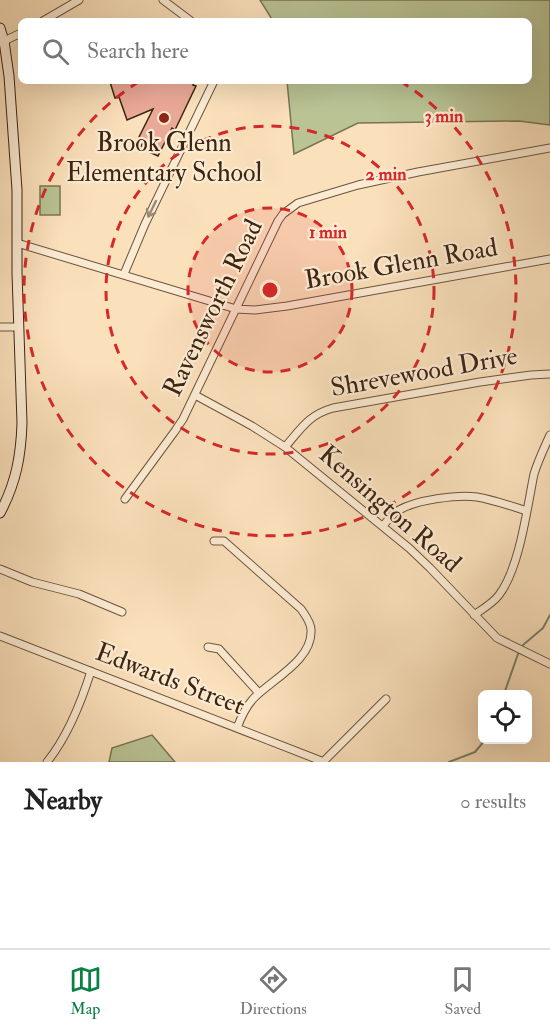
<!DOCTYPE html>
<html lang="en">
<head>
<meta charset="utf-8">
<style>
	body { margin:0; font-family:"IM FELL Double Pica",serif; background:#f6f6f6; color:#222 }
	.controls { position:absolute; right:18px; bottom:18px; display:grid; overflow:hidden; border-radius:9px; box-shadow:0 6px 24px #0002 }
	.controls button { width:54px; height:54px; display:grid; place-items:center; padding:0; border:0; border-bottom:2px solid #e0e0e0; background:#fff; color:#222; font:30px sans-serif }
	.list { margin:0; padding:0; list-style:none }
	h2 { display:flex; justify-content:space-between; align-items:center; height:78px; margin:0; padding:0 24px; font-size:26px }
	h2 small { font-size:20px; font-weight:400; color:#767676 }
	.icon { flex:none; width:33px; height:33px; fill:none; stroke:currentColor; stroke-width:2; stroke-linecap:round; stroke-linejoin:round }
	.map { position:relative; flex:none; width:550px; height:762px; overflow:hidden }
	.search { position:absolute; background:#fff; box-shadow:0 6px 24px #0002; left:18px; right:18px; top:18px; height:66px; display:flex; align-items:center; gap:15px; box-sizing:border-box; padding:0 21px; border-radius:9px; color:#767676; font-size:22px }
	.sheet { height:186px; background:#fff }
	nav { display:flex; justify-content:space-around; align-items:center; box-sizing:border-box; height:84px; border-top:2px solid #e0e0e0; background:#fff; font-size:16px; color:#767676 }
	nav a { display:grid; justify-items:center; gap:3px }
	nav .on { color:#0b8043 }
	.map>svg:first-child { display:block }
	.green { fill:#b9c394; stroke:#7b7454; stroke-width:1.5 }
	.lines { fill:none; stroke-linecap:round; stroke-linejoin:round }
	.stream { stroke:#78816e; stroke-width:2 }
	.building { fill:#eaa896; stroke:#3d2513; stroke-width:1.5 }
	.street-casing { stroke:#6c543d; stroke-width:9 }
	.secondary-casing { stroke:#3d2513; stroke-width:11 }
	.street { stroke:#fcebd3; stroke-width:7 }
	.secondary { stroke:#fcebd3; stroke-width:9 }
	.oneway { stroke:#9c8873 }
	.ring { fill:none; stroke:#d62828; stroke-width:3; stroke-dasharray:10 8 }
	.poi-dot { fill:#8f2418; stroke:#fcebd3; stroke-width:2 }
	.labels { text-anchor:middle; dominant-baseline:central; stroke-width:4.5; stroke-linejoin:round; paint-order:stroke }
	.poi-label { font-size:26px; fill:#3d2513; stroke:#fcebd3 }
	.street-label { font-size:26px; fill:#3d2513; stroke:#fcebd3 }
	.centre { fill:#d62828; stroke:#fcebd3; stroke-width:3 }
	.ring-label { font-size:18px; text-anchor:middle; font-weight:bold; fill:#d62828; stroke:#fcebd3; stroke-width:4.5; stroke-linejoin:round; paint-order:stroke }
</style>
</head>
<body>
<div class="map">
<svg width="550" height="762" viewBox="0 0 550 762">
	<rect width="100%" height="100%" fill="#fae0bb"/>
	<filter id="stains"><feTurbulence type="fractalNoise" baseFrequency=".00333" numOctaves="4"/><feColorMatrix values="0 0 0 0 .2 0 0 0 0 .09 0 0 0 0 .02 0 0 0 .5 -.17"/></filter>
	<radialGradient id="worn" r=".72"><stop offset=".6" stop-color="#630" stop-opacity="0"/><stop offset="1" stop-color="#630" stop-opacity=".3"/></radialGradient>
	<path class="green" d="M 260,0 L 550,0 L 550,125 L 519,121 L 358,123 L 294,154 L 287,81 L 529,81 L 529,21 L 273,21 Z
		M 40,186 L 60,186 L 60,215 L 40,215 Z
		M 152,735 L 175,762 L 109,762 L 112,748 Z"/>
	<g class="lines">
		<path class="stream" d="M 523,645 L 543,628 L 550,615
			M 504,694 L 518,654
			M 449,762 L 475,752 L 485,740"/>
	</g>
	<path class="building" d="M 113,81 L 194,81 L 193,85 L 196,86 L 175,130 L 172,128 L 158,156 L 140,148 L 145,139 L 139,137 L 153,109 L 127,120 L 119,97 L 115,98 L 110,82 Z"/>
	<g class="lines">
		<defs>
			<path id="street" d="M 163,0 L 191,21
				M 43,21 L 79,0
				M 4,41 L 21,33
				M 17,243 L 236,309 L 255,310 L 287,306 L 550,259
				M 124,274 L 145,224 L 214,81
				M 0,327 L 19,327
				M 195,395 L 252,426 L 285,447 L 409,548 L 430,568 L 497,638 L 550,664
				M 285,447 C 301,429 308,415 333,408 L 480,382 L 531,375 L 550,374
				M 125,499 L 175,431 L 183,419 L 278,221 L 283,214 L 298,203 L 358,185 L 418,172 L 550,148
				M 383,526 C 388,520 392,514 399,510 C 416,500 458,494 477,497 C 494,500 511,506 527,511
				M 214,541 L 224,541 L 301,609 C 305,615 311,622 311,630 C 313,660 271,680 253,699 C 245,708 241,717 237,728
				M 0,569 L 32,582 L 79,594 L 122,612
				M 474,615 C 483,609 493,603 499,595 C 520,567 527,508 534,474 C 538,461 544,448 550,435
				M 0,636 L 324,762
				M 208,647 L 219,649 L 259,693
				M 47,762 C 68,736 81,703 91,671
				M 323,762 L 386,699"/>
			<path id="secondary" d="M 0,28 L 4,41 L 9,76 L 17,190 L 17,273 L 22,423 C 21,456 16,483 0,513"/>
		</defs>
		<use href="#street" class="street-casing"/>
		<use href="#secondary" class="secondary-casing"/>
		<use href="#street" class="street"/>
		<use href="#secondary" class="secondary"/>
	</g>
	<defs><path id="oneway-shaft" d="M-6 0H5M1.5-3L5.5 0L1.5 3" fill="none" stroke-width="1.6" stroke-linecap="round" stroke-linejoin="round" transform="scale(1.5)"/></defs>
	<use class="oneway" href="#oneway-shaft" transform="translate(152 209) rotate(116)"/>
	<circle cx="270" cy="290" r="82" fill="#d62828" fill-opacity=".12"/>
	<g class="ring">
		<circle cx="270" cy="290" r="82"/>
		<circle cx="270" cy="290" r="164"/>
		<path d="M400 81A246 246 0 1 1 140 81"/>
	</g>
	<circle class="poi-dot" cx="164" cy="118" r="6"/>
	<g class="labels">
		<g class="poi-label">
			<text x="164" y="143">Brook Glenn<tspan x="164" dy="30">Elementary School</tspan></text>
		</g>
		<g class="street-label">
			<text transform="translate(401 264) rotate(-10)">Brook Glenn Road</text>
			<text transform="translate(213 308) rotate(-64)">Ravensworth Road</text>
			<text transform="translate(424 372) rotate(-10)">Shrevewood Drive</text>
			<text transform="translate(390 509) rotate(41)">Kensington Road</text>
			<text transform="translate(170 679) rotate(21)">Edwards Street</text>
		</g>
	</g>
	<circle cx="270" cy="290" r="9" class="centre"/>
	<g class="ring-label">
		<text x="444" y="122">3 min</text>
		<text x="386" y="180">2 min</text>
		<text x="328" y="238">1 min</text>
	</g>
	<rect width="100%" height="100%" filter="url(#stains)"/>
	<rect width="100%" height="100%" fill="url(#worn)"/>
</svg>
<div class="controls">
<button><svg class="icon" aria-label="locate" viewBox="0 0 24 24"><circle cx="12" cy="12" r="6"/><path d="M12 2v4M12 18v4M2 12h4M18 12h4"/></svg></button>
</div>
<div class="search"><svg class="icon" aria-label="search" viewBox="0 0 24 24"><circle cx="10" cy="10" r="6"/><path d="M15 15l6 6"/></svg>Search here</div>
</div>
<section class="sheet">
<h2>Nearby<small>0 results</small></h2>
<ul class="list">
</ul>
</section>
<nav>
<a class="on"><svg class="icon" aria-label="map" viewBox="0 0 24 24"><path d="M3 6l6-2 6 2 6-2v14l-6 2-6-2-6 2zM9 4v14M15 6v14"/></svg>Map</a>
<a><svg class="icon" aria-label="directions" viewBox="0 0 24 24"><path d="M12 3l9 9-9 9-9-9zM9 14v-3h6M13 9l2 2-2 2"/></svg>Directions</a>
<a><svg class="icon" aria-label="saved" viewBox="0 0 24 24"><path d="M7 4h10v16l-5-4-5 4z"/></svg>Saved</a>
</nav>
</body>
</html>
